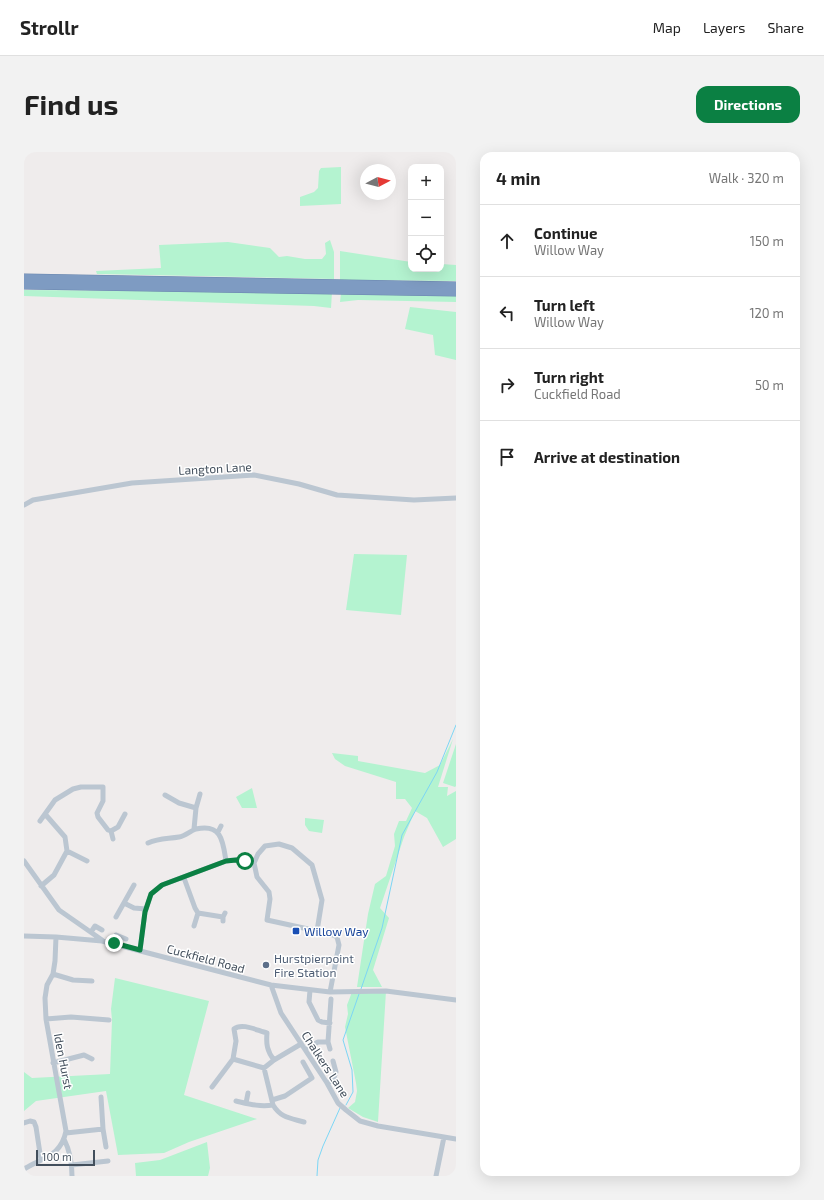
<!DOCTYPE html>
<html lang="en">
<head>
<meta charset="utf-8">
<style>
	body { margin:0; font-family:"Exo 2",sans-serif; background:#f2f2f2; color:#222 }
	.controls { position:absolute; right:12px; top:12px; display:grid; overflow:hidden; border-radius:8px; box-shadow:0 4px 16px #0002 }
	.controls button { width:36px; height:36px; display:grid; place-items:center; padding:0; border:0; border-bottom:1px solid #e0e0e0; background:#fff; color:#222; font:20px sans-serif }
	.compass { position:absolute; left:336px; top:12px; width:36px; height:36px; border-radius:50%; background:#fff; box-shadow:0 4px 16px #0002; rotate:83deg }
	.scale { position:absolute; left:12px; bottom:10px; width:59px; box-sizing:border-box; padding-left:4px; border:2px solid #434f5c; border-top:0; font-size:11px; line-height:14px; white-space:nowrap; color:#434f5c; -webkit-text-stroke:3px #fff; paint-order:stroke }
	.stop { position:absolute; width:12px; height:12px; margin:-9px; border:3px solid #0b8043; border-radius:50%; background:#fff }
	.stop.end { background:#0b8043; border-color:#fff; box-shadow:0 1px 4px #0008 }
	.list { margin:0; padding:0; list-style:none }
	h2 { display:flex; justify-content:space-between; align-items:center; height:52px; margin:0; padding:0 16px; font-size:17px }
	h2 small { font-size:13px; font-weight:400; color:#767676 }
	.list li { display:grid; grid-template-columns:26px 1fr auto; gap:12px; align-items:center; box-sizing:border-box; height:72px; padding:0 16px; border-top:1px solid #e0e0e0 }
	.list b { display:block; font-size:15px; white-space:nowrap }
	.list p { margin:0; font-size:13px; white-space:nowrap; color:#767676 }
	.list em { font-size:13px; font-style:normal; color:#767676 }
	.icon { flex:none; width:22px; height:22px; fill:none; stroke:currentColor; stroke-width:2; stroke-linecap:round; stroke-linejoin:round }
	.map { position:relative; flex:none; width:432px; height:1024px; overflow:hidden; border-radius:12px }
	header { display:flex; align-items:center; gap:24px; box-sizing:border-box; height:56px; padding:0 20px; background:#fff; border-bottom:1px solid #e0e0e0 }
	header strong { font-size:19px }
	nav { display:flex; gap:22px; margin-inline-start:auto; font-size:14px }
	.intro { display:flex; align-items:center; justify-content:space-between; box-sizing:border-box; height:96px; padding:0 24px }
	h1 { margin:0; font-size:28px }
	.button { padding:10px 18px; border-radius:12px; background:#0b8043; color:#fff; font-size:14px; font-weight:700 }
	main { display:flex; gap:24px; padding:0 24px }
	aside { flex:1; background:#fff; border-radius:12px; box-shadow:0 4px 16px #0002 }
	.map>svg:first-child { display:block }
	.green { fill:#b4f3d0 }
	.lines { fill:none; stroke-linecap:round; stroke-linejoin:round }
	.stream { stroke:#7cd6f5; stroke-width:1 }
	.highway-casing { stroke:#6986ad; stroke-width:9 }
	.minor { stroke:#bbc6d1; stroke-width:5 }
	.highway { stroke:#7e9bc2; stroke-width:8 }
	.route { stroke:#0b8043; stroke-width:5 }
	.transit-dot { fill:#1a4fb4; stroke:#fff; stroke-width:1.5 }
	.service-dot { fill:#5c6f8a; stroke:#fff; stroke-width:1.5 }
	.labels { text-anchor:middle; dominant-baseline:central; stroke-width:3; stroke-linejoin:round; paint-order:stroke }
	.street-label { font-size:12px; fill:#434f5c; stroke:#fff }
	.transit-label { font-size:12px; fill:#164399; stroke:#fff; text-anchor:start }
	.service-label { font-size:12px; fill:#4e5e75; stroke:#fff; text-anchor:start }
</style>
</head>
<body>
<header>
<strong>Strollr</strong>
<nav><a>Map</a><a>Layers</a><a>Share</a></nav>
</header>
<div class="intro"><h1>Find us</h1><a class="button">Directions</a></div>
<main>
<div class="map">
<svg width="432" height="1024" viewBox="0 0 432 1024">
	<rect width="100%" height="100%" fill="#efecec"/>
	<path class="green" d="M 317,15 L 317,52 L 276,54 L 276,45 L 290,40 L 294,36 L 295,19 L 297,16 Z
		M 306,88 L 310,100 L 310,127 L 73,122 L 72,119 L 137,116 L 135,93 L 204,90 L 246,96 L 255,105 L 263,104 L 281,107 L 298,107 L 302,102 L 301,91 Z
		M 316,99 L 387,110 L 387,117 L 417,117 L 417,112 L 432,113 L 432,129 L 316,128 Z
		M 0,138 L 308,140 L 307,156 L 290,154 L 0,144 Z
		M 317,141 L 432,144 L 432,150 L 334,148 L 316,150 Z
		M 386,155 L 432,160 L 432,208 L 411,203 L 409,183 L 381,177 Z
		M 330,402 L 383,403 L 377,463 L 322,458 Z
		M 429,587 L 414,635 L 424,635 L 423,644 L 432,639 L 432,687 L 419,695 L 403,666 L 391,659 L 380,685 L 356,756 L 365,766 L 349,818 L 358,835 L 333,835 L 344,762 L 351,732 L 362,724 L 371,694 L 370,682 L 375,669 L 382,669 L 388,656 L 381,647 L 372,647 L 372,630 L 321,614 L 311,607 L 308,601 L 334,604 L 334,609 L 401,621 L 416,613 Z
		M 432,592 L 432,634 L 431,635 L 419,631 Z
		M 228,636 L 233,656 L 218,656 L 212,645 Z
		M 281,666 L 300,668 L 298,681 L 285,679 L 281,673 Z
		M 91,826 L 185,849 L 160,943 L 233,967 L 165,990 L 140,1001 L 94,1003 L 82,939 L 12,949 L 0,959 L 0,920 L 8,926 L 86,922 L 88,868 L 87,857 Z
		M 362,839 L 354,970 L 339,965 L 324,956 L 331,950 L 333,939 L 332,931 L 321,875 L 324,862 L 323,853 L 328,840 Z
		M 183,990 L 186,1016 L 184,1024 L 112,1024 L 111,1011 L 136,1008 Z"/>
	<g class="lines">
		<path class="stream" d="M 337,837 L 358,776 L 378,683 L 413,620 L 432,573
			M 322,953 L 329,940 L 328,918 L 319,888 L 335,842
			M 293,1024 L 294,1008 L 299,994 L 316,956"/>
		<defs>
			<path id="highway" d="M 0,126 L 432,134
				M 0,133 L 432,140"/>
		</defs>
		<use href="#highway" class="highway-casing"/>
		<path class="minor" d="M 0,353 L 9,348 L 108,331 L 230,323 L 275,332 L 313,343 L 390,348 L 432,346
			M 141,643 L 155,651 L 172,656
			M 16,669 L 21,662
			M 170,677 L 172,656 L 176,642
			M 87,679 L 89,687
			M 194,680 L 197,674
			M 124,691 C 135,686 143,687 155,685 C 161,684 166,679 172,677 C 198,671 199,690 202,709
			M 43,699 L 63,709
			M 0,709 L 35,758 L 78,788
			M 160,726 L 171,756 L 174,761 L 199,765
			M 17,734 L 30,723 L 43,699 L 41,685 L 21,662 L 31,648 L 49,637 L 57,635 L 79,635 L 79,649 L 73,661 L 74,665 L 84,678 L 87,679 L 94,675 L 101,662
			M 100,751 L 110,756 L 122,757
			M 92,765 L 110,733
			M 199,769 L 199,765 L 201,761
			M 170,774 L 174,761
			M 293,779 L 298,748 L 288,713 L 268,696 L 255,692 L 241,694 L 234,702 L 230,711 L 233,725 L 245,740 L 246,747 L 243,768 L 307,782 L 313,785 L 315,793 L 306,840
			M 67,780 L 71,774 L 78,778
			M 0,784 L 32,785 L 78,789 L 247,833 L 306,840 L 362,839 L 432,848
			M 90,791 L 92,783 L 102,787
			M 116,798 L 121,760 L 127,742 L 138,733 L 202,709 C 208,708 214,707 220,709 C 224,710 225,712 230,711
			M 29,822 L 49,828 L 68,829
			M 247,833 L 257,861 L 303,931 L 314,951 L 322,958 L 336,969 L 354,974 L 420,985 L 412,1024
			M 286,838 L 285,850 L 294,868 L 298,870 L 306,871
			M 22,867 L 47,865 L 85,868
			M 304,890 L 306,897
			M 285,895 L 294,890 L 304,890 L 307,847
			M 209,907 L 212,889 L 210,877 C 218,870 234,879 243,881 C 242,892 243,899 250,908
			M 29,911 L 60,903 L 68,907
			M 240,916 L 249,953 C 257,966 266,966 280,970
			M 303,931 L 309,928 L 312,920 L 309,909
			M 188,935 L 209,907 L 240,916 L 250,908 L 277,892
			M 77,945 L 79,977 L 82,995
			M 248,948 L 261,944 L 288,926 L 279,910
			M 212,949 C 225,952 235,955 249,953
			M 222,951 L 224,941
			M 0,971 L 6,969 L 10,970 L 12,975 L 17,1008
			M 42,981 L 79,977
			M 420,985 L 432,987
			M 40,987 C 46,999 48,1011 48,1024
			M 48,1013 L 84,1009
			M 0,1017 C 20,1005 37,1004 42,979 L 22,867 L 21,846 L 23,833 L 29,822 L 31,809 L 32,785"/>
		<use href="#highway" class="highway"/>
	</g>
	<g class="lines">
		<path class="route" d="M 90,791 L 116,798 L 121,760 L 127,742 L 138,733 L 202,709 L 212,708 L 221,709"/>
	</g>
	<rect class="transit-dot" x="268" y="775" width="8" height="8" rx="2"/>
	<circle class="service-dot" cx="242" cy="813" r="4"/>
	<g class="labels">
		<g class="street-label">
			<text transform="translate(191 316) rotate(-3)">Langton Lane</text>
			<text transform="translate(182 806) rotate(15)">Cuckfield Road</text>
			<text transform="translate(40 909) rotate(79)">Iden Hurst</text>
			<text transform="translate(302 912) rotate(57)">Chalkers Lane</text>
		</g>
		<g class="transit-label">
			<text x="280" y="779">Willow Way</text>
		</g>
		<g class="service-label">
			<text x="250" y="806">Hurstpierpoint<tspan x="250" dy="14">Fire Station</tspan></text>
		</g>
	</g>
</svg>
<div class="controls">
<button>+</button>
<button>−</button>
<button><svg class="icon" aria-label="locate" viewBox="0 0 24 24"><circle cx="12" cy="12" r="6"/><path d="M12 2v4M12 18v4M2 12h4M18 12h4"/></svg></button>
</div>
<svg class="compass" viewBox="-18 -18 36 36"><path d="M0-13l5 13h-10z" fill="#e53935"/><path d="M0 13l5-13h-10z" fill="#767676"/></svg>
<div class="scale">100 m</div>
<div class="stop" style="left:221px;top:709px"></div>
<div class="stop end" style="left:90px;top:791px"></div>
</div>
<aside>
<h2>4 min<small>Walk · 320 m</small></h2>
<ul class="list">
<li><svg class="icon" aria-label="ahead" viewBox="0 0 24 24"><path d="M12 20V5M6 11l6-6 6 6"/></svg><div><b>Continue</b><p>Willow Way</p></div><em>150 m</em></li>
<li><svg class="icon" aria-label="left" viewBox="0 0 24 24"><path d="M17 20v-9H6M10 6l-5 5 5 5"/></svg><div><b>Turn left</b><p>Willow Way</p></div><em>120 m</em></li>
<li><svg class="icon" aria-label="right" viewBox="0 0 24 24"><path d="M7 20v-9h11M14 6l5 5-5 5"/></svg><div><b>Turn right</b><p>Cuckfield Road</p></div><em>50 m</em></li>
<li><svg class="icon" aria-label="arrive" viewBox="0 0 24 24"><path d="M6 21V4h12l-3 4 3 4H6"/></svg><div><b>Arrive at destination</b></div></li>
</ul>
</aside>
</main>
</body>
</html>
